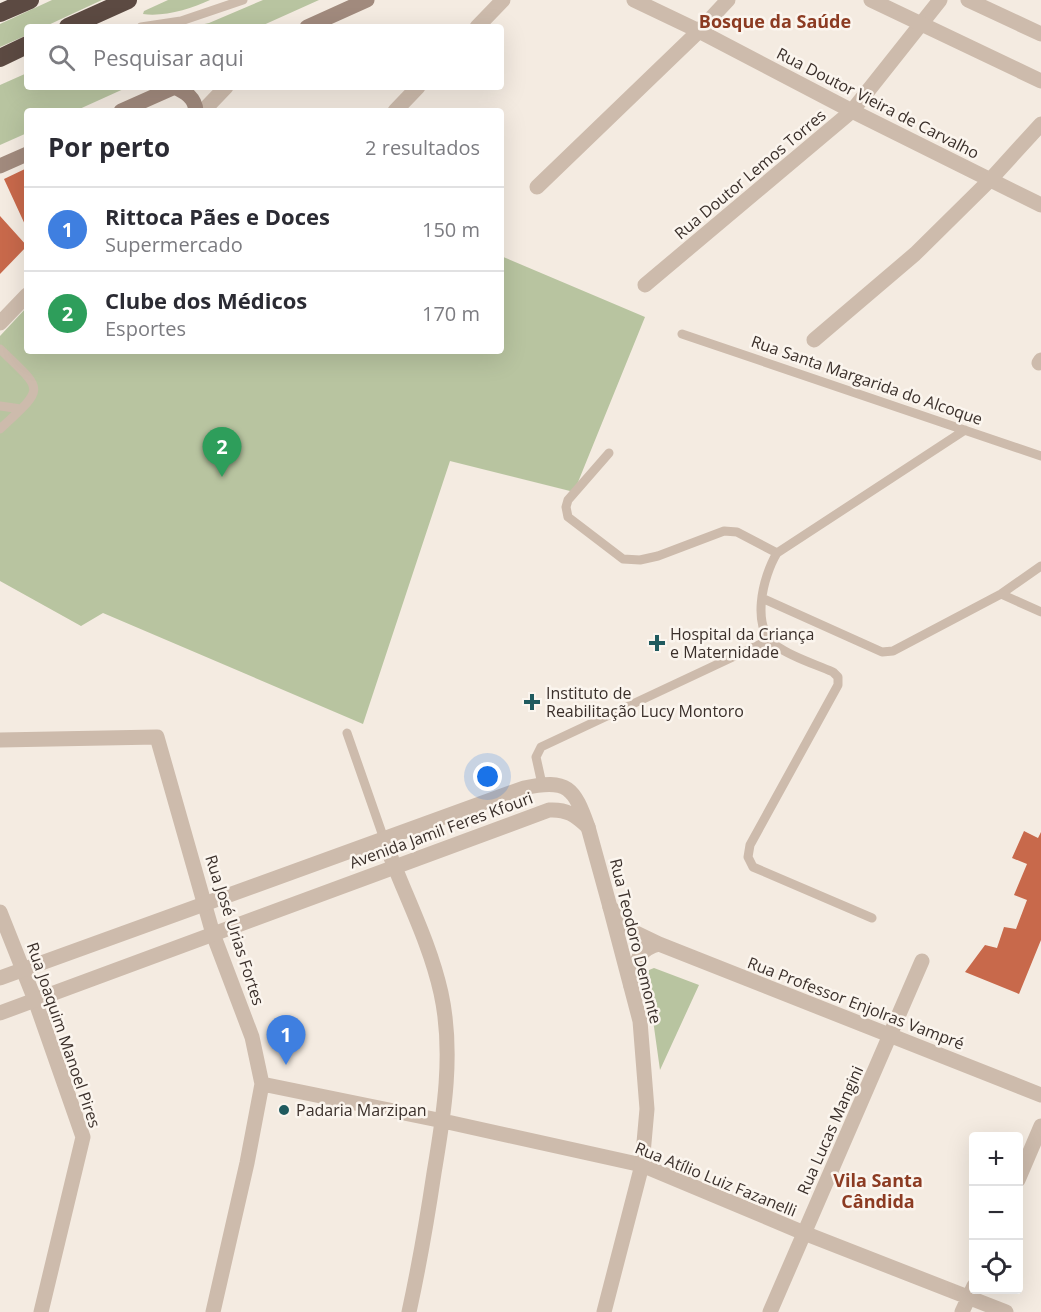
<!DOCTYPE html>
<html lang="pt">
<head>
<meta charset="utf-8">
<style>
	body { margin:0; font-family:"Open Sans",sans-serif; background:#f2f2f3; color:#2b2b33 }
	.controls { position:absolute; right:18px; bottom:18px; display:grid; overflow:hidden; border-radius:6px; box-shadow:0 6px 24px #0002 }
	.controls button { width:54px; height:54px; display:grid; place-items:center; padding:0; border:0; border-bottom:2px solid #e1e1e2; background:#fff; color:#2b2b33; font:30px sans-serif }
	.you { position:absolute; left:488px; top:777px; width:21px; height:21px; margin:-15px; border:4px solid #fff; border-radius:50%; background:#1a73e8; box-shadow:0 0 0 9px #1a73e833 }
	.badge { display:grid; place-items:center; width:39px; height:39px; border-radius:50%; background:#2563eb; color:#fff; font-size:20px; font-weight:700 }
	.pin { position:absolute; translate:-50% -50px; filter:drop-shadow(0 2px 3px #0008) }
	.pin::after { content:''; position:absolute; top:32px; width:21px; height:18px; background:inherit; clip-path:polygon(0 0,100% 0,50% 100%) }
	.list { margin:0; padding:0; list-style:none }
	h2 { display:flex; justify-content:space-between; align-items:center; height:78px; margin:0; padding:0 24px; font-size:26px }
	h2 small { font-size:20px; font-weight:400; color:#7c7c81 }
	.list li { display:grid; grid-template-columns:39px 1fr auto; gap:18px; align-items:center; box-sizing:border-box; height:84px; padding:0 24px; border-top:2px solid #e1e1e2 }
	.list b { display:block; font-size:22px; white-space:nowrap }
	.list p { margin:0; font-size:20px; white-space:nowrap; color:#7c7c81 }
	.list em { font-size:20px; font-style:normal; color:#7c7c81 }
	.icon { flex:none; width:33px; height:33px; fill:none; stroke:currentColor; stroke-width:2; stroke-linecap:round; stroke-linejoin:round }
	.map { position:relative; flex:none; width:1041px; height:1312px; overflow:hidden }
	.search { position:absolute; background:#fff; box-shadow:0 6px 24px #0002; left:24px; top:24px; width:480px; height:66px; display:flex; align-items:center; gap:15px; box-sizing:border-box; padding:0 21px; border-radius:6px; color:#7c7c81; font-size:22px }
	.panel { position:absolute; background:#fff; box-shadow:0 6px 24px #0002; left:24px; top:108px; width:480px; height:246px; border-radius:6px }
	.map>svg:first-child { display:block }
	.green { fill:#b8c4a0 }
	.building { fill:#c8694b }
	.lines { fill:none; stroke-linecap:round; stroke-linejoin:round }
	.service { stroke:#cdbbac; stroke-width:9 }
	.minor { stroke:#cdbbac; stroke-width:15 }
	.tertiary { stroke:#cdbbac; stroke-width:15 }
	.secondary { stroke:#a18a7d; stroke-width:15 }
	.motorway { stroke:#5c4a42; stroke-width:18 }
	.poi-dot { fill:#1f5a5e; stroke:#fbf5ee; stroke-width:2 }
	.labels { text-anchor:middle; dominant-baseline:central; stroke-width:5; stroke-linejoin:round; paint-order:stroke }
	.street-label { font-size:16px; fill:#3b302b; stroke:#fbf5ee }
	.poi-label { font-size:16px; fill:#3b302b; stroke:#fbf5ee; text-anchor:start }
	.neighbourhood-label { font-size:18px; font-weight:bold; fill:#8c3b22; stroke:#fbf5ee }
</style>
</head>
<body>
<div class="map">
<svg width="1041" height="1312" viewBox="0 0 1041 1312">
	<rect width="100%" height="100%" fill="#f4ebe1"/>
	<path class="green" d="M 52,0 L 102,0 L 44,27 L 27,27 L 27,35 L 0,47 L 0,24 Z
		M 168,0 L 210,0 C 191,9 164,17 143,14 L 144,11 Z
		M 263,0 L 319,0 L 259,27 L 191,27 L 209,23 Z
		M 27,73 L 27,87 L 128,87 L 75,111 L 27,111 L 27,133 L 0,145 L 0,85 Z
		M 501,256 L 645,317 L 574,492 L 450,461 L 363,724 L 103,613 L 81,626 L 0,581 L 0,336 L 27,307 L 27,351 L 501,351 Z
		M 654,968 L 699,985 L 660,1070 L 647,977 L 649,970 Z"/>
	<path class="building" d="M 27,168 L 27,229 L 4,179 Z
		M 0,216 L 27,246 L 0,274 Z
		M 1024,831 L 1038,838 L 1041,832 L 1041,940 L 1019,994 L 965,972 L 985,945 L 997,948 L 1004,927 L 1016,929 L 1027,900 L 1014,895 L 1027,864 L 1012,858 Z"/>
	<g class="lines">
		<path class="service" d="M 141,27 L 181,21 L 243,0
			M 682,334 L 1041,456
			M 0,349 C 44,392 46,386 0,429
			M 0,406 L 21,409
			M 609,453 L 568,500 L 566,507 L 568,517 L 623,559 L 640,560 L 658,556 L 724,531 L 737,532 L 777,553
			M 1001,594 L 1041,612
			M 762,598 L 882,652 L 893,651 L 1001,594 L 1041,566
			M 347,733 L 384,839
			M 542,784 L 536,757 L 541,747 L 769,640
			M 872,918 L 753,867 L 748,857 L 750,845 L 838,685 L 838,677 L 833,672 C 815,664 794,658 778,647 C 749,629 763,576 777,553 L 965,430"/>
		<path class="minor" d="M 634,0 L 699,31 L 852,111 L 1041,205
			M 477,27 L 503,0
			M 203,111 L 226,87
			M 395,111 L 418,87
			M 537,187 L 699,31 L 728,0
			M 645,285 L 852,111 L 940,0
			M 0,323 L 27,295
			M 814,340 L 915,254 L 990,180 L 1041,124
			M 1039,363 L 1041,360
			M 0,740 L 157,737 L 213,934 L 252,1037 L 262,1084 L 247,1163 L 213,1312
			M 588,827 L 610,907 L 634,932 L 659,944 L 1041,1095
			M 384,839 C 402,890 429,939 441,993 C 454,1052 444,1114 434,1173 C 427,1220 419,1266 409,1312
			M 0,912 L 35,1000 L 83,1137 L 41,1312
			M 631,986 C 636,965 635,950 659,944
			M 262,1084 L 443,1121 L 642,1165 L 804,1233 L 1006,1312
			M 1018,1180 L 1041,1126
			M 770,1312 L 922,961
			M 962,1312 L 974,1286"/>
		<path class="tertiary" d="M 871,0 L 1041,81
			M 968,0 L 1041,34
			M 0,978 L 524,788 C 568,778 574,788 588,827
			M 0,1013 L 549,810 C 567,809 575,815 588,827
			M 604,1312 L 642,1165 L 647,1109 L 640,1021 L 610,907"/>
		<path class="secondary" d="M 307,27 L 367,0
			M 174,87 C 186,92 195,98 196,111
			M 121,111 L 175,87
			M 0,166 L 27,154"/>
		<path class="motorway" d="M 0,13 L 30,0
			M 68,27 L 128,0
			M 0,58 L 27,45"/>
	</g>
	<g class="poi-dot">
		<path d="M654 634h6v6h6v6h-6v6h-6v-6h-6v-6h6z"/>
		<path d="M529 693h6v6h6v6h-6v6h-6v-6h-6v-6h6z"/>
		<circle cx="284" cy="1110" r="6"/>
	</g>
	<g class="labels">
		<g class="street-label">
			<text transform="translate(878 103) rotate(27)">Rua Doutor Vieira de Carvalho</text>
			<text transform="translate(750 174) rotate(-40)">Rua Doutor Lemos Torres</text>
			<text transform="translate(867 380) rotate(19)">Rua Santa Margarida do Alcoque</text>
			<text transform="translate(441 830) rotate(-20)">Avenida Jamil Feres Kfouri</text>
			<text transform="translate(235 930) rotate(72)">Rua José Urias Fortes</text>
			<text transform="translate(636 941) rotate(76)">Rua Teodoro Demonte</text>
			<text transform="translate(856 1003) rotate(21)">Rua Professor Enjolras Vampré</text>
			<text transform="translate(64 1035) rotate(71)">Rua Joaquim Manoel Pires</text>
			<text transform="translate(830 1130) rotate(-66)">Rua Lucas Mangini</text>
			<text transform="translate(716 1179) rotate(22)">Rua Atílio Luiz Fazanelli</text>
		</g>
		<g class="poi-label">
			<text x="670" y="634">Hospital da Criança<tspan x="670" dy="18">e Maternidade</tspan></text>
			<text x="546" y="693">Instituto de<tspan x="546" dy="18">Reabilitação Lucy Montoro</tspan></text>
			<text x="296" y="1110">Padaria Marzipan</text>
		</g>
		<g class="neighbourhood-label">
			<text x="775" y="21">Bosque da Saúde</text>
			<text x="878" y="1180">Vila Santa<tspan x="878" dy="21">Cândida</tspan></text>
		</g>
	</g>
</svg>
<div class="controls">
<button>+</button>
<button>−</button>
<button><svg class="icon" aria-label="locate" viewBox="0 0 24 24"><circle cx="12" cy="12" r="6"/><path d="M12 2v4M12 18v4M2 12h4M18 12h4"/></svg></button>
</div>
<div class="you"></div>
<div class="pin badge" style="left:286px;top:1065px;background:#3f7fe0">1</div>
<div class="pin badge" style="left:222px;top:477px;background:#2e9e5b">2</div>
<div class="search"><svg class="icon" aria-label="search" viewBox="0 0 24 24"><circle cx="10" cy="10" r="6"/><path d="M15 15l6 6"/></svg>Pesquisar aqui</div>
<section class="panel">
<h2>Por perto<small>2 resultados</small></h2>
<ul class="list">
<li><span class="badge" style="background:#3f7fe0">1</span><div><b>Rittoca Pães e Doces</b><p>Supermercado</p></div><em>150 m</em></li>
<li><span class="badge" style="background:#2e9e5b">2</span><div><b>Clube dos Médicos</b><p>Esportes</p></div><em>170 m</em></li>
</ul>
</section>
</div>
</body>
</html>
